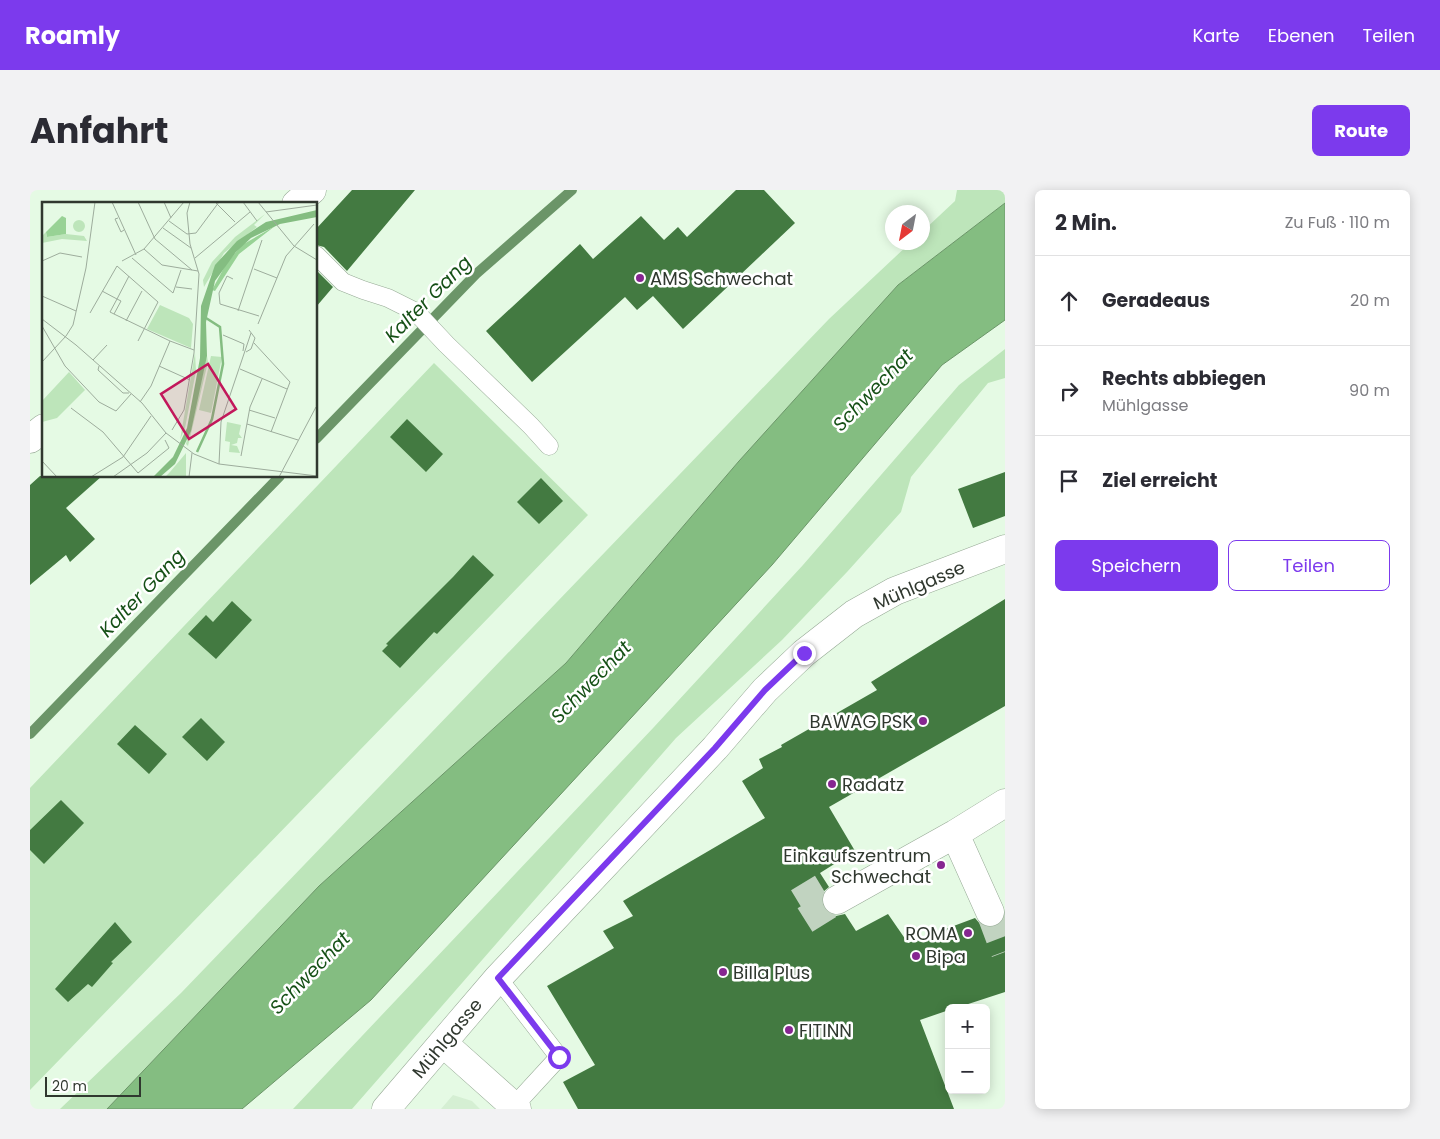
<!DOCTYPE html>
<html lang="de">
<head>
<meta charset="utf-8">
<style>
	body { margin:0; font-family:Poppins,sans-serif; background:#f2f2f3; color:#2b2b33 }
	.controls { position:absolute; right:15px; bottom:15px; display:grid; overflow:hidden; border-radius:8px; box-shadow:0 2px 12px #0003 }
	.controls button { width:45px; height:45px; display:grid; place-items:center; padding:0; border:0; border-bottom:1px solid #e1e1e2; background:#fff; color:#2b2b33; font:25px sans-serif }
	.compass { position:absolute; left:855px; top:15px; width:45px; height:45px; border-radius:50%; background:#fff; box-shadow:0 2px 12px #0003; rotate:212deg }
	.scale { position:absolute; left:15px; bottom:12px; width:96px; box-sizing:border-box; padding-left:5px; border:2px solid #30382f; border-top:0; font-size:14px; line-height:18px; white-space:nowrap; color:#30382f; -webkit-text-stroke:4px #fff; paint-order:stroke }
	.stop { position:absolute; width:15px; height:15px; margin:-11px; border:4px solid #7c3aed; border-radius:50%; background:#fff }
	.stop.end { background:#7c3aed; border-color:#fff; box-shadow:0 1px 5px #0008 }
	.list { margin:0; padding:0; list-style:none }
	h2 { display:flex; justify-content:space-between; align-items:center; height:65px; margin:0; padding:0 20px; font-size:21px }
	h2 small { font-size:16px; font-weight:400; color:#7c7c81 }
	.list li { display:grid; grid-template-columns:32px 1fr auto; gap:15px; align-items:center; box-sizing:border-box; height:90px; padding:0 20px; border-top:1px solid #e1e1e2 }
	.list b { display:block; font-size:19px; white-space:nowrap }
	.list p { margin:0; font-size:16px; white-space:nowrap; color:#7c7c81 }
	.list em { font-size:16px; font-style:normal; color:#7c7c81 }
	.actions { display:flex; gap:10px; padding:15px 20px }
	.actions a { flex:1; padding:11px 0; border:1px solid #7c3aed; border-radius:8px; text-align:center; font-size:18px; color:#7c3aed }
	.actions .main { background:#7c3aed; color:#fff }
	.icon { flex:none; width:28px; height:28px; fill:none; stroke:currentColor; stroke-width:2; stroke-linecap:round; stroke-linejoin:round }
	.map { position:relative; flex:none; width:975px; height:919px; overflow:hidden; border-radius:8px }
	header { display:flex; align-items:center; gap:30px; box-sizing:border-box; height:70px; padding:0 25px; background:#7c3aed; color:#fff }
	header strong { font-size:24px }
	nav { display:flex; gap:28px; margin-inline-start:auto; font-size:18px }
	.intro { display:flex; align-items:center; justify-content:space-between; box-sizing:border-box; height:120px; padding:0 30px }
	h1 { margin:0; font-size:35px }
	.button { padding:12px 22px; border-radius:8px; background:#7c3aed; color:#fff; font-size:18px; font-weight:700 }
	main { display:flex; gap:30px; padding:0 30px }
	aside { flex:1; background:#fff; border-radius:8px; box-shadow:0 2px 12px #0003 }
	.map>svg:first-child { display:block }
	.built { fill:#d5efd3 }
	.green { fill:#bde5ba }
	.water { fill:#84bd81; stroke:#6b9568 }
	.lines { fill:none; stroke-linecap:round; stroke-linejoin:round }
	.stream { stroke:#6b9568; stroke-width:10 }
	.building { fill:#437a41 }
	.pedestrian-tunnel { stroke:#c1d3c0; stroke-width:28; stroke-dasharray:28 14; stroke-linecap:butt }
	.service-casing { stroke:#96a995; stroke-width:19 }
	.pedestrian-casing { stroke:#96a995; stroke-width:29 }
	.minor-casing { stroke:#96a995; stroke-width:29 }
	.tertiary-casing { stroke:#96a995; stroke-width:29 }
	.service { stroke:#fff; stroke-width:18 }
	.pedestrian { stroke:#fff; stroke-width:28 }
	.minor { stroke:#fff; stroke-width:28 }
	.tertiary { stroke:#fff; stroke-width:28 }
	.route { stroke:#7c3aed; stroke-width:6 }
	.poi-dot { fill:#862691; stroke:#fff; stroke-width:2 }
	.labels { text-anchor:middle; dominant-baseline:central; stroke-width:5; stroke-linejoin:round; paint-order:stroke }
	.poi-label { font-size:18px; fill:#30382f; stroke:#fff; text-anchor:start }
	.street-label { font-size:18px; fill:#30382f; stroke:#fff }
	.water-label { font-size:19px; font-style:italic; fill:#155016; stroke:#fff }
	.inset-river { fill:none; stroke:#84bd81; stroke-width:2.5 }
	.inset-road { fill:none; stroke:#9dac9c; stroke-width:1 }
	.view { fill:#c2185b; fill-opacity:0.15; stroke:#c2185b; stroke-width:2.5 }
	.inset-edge { fill:none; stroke:#30382f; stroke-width:2.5 }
</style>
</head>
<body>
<header>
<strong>Roamly</strong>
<nav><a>Karte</a><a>Ebenen</a><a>Teilen</a></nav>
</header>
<div class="intro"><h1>Anfahrt</h1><a class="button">Route</a></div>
<main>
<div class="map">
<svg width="975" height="919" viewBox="0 0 975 919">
	<rect width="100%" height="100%" fill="#e5fae4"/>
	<path class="built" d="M 423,905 L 442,911 L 450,919 L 411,919 Z"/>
	<path class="green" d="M 927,0 L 975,0 L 975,13 L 868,95 L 709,271 L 536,473 L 289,696 L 77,919 L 30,919 L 151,803 L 799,129 L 880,53 L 892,52 L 893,41 L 925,11 Z
		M 975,159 L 975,188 L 958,193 L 881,287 L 871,322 L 817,382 L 752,450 L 646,548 L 322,919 L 263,919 L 624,537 L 773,375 L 929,195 Z
		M 404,173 L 558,325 L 0,900 L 0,598 Z"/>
	<path class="water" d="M 975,13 L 975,130 L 912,175 L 742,375 L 341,810 L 212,919 L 77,919 L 289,696 L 536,473 L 709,271 L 868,95 Z"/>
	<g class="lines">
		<path class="stream" d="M 286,249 L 446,84 L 542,0
			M 0,544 L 250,286"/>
	</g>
	<path class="building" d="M 322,0 L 385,0 L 317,81 L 294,57 L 286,55 L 286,39 Z
		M 706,0 L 734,0 L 765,33 L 653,139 L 623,106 L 607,120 L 595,107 L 502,192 L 456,141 L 550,54 L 563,69 L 611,26 L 634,50 L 648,37 L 657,47 Z
		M 286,80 L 303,97 L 286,117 Z
		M 377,229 L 413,264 L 396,282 L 360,247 Z
		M 975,282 L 975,326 L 943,338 L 928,299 Z
		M 10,286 L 72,286 L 36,318 L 65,349 L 40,372 L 36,365 L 0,395 L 0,295 Z
		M 511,288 L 533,311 L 509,334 L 487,312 Z
		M 443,365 L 464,385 L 407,444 L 404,442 L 370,478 L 352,461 L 358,455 L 356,454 L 423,387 Z
		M 975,409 L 975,516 L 799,617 L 825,661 L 790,683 L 799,697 L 793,702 L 791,709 L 794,718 L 799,723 L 806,726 L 815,724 L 826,741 L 858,724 L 878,753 L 945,728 L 951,735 L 959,738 L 966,736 L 972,732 L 975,725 L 975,802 L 926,818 L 919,818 L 919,820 L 890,830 L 924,919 L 548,919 L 533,892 L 565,875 L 517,796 L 584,758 L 573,741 L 603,726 L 593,711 L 735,628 L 712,591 L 733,578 L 729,569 L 752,557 L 751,555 L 847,500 L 841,492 Z
		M 202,411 L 222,430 L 186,469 L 158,444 L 176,425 L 183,432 Z
		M 171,528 L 195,552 L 177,571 L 152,547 Z
		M 105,535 L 137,564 L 119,584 L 87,554 Z
		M 31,610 L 54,633 L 14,674 L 0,660 L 0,640 Z
		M 85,732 L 102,752 L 81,772 L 83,773 L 62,797 L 58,794 L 38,812 L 25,799 Z"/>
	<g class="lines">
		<path class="pedestrian-tunnel" d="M 773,693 L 790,721
			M 960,722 L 975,762
			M 775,730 L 807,710"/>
		<defs>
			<path id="service" d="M 286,65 L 313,92 L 333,100 L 358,108 L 386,122 L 416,154 L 501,236 L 519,256
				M 468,788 L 529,867 L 484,916"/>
			<path id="pedestrian" d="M 925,644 L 960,722
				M 807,710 L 925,644 L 975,613"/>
			<path id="minor" d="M 413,853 L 487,919
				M 356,919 L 468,788 L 685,558 L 735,500 L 774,463 L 824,424 L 865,401 L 975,359"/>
			<path id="tertiary" d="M 266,14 L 282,0
				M 0,249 L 14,238"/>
		</defs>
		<use href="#service" class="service-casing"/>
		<use href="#pedestrian" class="pedestrian-casing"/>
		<use href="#minor" class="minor-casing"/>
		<use href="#tertiary" class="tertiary-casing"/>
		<use href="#service" class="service"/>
		<use href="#pedestrian" class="pedestrian"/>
		<use href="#minor" class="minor"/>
		<use href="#tertiary" class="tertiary"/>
	</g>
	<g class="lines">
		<path class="route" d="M 529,867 L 468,788 L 685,558 L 735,500 L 774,463"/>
	</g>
	<g class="poi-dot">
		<circle cx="610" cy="88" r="5"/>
		<circle cx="893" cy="531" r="5"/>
		<circle cx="802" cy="594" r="5"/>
		<circle cx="911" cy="675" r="5"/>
		<circle cx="938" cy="743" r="5"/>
		<circle cx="886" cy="766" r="5"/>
		<circle cx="693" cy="782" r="5"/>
		<circle cx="759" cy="840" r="5"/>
	</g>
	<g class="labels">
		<g class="poi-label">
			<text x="620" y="88">AMS Schwechat</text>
			<text x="883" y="531" text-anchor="end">BAWAG PSK</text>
			<text x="812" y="594">Radatz</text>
			<text x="901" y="665" text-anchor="end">Einkaufszentrum<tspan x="901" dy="21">Schwechat</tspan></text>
			<text x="928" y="743" text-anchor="end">ROMA</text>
			<text x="896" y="766">Bipa</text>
			<text x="703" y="782">Billa Plus</text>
			<text x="769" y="840">FITINN</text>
		</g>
		<g class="street-label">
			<text transform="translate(889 395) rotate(-23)">Mühlgasse</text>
			<text transform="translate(417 848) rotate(-50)">Mühlgasse</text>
		</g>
		<g class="water-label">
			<text transform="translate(398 109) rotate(-45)">Kalter Gang</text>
			<text transform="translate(843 200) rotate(-46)">Schwechat</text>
			<text transform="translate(112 403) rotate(-46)">Kalter Gang</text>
			<text transform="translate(561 492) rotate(-46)">Schwechat</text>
			<text transform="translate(280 783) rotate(-46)">Schwechat</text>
		</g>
	</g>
	<g transform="translate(12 12)">
		<rect width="275" height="275" fill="#e5fae4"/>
		<path d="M 223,12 L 212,23 L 215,25 L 182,51 L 162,85 L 161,78 L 170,60 L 193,35 ZM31 24a6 6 0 1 1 12 0a6 6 0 1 1-12 0ZM 4,30 L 5,35 L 24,32 L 42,34 L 45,39 L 20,37 L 0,41 L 0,34 ZM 118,103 L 147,116 L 151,122 L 149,146 L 105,127 ZM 153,151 L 154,169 L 143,226 L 138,238 ZM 165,154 L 166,160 L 146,244 L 144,242 ZM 169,154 L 180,155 L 169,211 L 157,208 ZM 27,170 L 43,188 L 15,216 L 0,220 L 0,199 ZM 185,220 L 199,223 L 197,232 L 200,236 L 196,236 L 195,241 L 189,243 L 195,244 L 198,251 L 187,250 L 188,240 L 183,239 ZM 144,251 L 144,275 L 123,275 L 128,270 Z" fill="#bde5ba"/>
		<path d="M 20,14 L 24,16 L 24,32 L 5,35 L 4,30 ZM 233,24 L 197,52 L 173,89 L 170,88 L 184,62 L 200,43 Z" fill="#98d295"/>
		<path d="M 275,8 L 275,15 L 238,22 L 209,36 L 194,50 L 173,79 L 164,120 L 165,154 L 149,229 L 133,262 L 118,275 L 111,275 L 131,255 L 145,226 L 158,156 L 159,104 L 173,63 L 195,39 L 224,20 Z" fill="#84bd81"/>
		<path class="inset-river" d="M 155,250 L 170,217 L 181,162 L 178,125 L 164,116"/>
		<path class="inset-road" d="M 70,0 L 94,53M 96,0 L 113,37 L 150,68M 122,0 L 129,16M 173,0 L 193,20M 201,0 L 215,19M 216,0 L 252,44 L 275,58M 224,10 L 275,3M 76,16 L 73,17 L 79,30 L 82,28M 127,19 L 145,32 L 154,31 L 177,0M 121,26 L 149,46M 102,47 L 120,63 L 156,69M 90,56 L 131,91 L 139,68M 153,56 L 208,10M 0,59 L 18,51 L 40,55M 80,59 L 102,47 L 142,0M 212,67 L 235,76M 191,77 L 185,74 L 177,91 L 178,102 L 217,114M 134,85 L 150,87M 60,89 L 75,97 L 87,74M 0,94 L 34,109M 75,97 L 79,99 L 72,112 L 68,110 ZM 196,109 L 220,38M 48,111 L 75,64 L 116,100 L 96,139M 72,112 L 128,139 L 109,184 L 98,200M 0,117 L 34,143 L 100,201 L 124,231 L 152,252 L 177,262 L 275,274M 84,119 L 100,89M 216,122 L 244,54 L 272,22M 0,124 L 23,164 L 57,200 L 74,209 L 89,192M 181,133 L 202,142 L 201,149M 24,134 L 31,123 L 44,66 L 53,0M 128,139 L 152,148M 212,141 L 248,180 L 229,230M 204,150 L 209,147 L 213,136 L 207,128M 51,158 L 65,143M 0,160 L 24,134M 57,164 L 56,168 L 81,191 L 87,191M 117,164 L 148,178M 198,167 L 245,187M 29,206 L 61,230 L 96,271 L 127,246 L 123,238M 207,208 L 233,216M 205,222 L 256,238M 130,228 L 142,208 L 152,151 L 157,72 L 148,42 L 145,11 L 148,0M 199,254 L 208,205 L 220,177M 0,259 L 15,275M 177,262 L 179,220 L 209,131M 49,275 L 81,255 L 109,214M 71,275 L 105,251 L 124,231M 147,275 L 150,251M 237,275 L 274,205"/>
		<path class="view" d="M 166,162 L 194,207 L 147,237 L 119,192 Z"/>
		<rect width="275" height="275" class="inset-edge"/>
	</g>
</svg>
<div class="controls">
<button>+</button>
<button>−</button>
</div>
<svg class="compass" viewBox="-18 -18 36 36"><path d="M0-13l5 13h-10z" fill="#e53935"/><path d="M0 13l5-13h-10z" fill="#7c7c81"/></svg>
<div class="scale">20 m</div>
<div class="stop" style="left:529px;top:867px"></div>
<div class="stop end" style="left:774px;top:463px"></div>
</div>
<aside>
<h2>2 Min.<small>Zu Fuß · 110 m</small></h2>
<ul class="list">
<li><svg class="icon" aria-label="ahead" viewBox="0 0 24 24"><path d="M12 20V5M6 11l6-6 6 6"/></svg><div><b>Geradeaus</b></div><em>20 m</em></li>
<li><svg class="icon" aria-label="right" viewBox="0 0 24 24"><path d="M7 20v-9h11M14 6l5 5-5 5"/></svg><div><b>Rechts abbiegen</b><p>Mühlgasse</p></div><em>90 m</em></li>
<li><svg class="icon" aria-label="arrive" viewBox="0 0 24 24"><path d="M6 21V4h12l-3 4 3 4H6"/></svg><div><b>Ziel erreicht</b></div></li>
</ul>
<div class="actions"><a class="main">Speichern</a><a>Teilen</a></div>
</aside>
</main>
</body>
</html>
